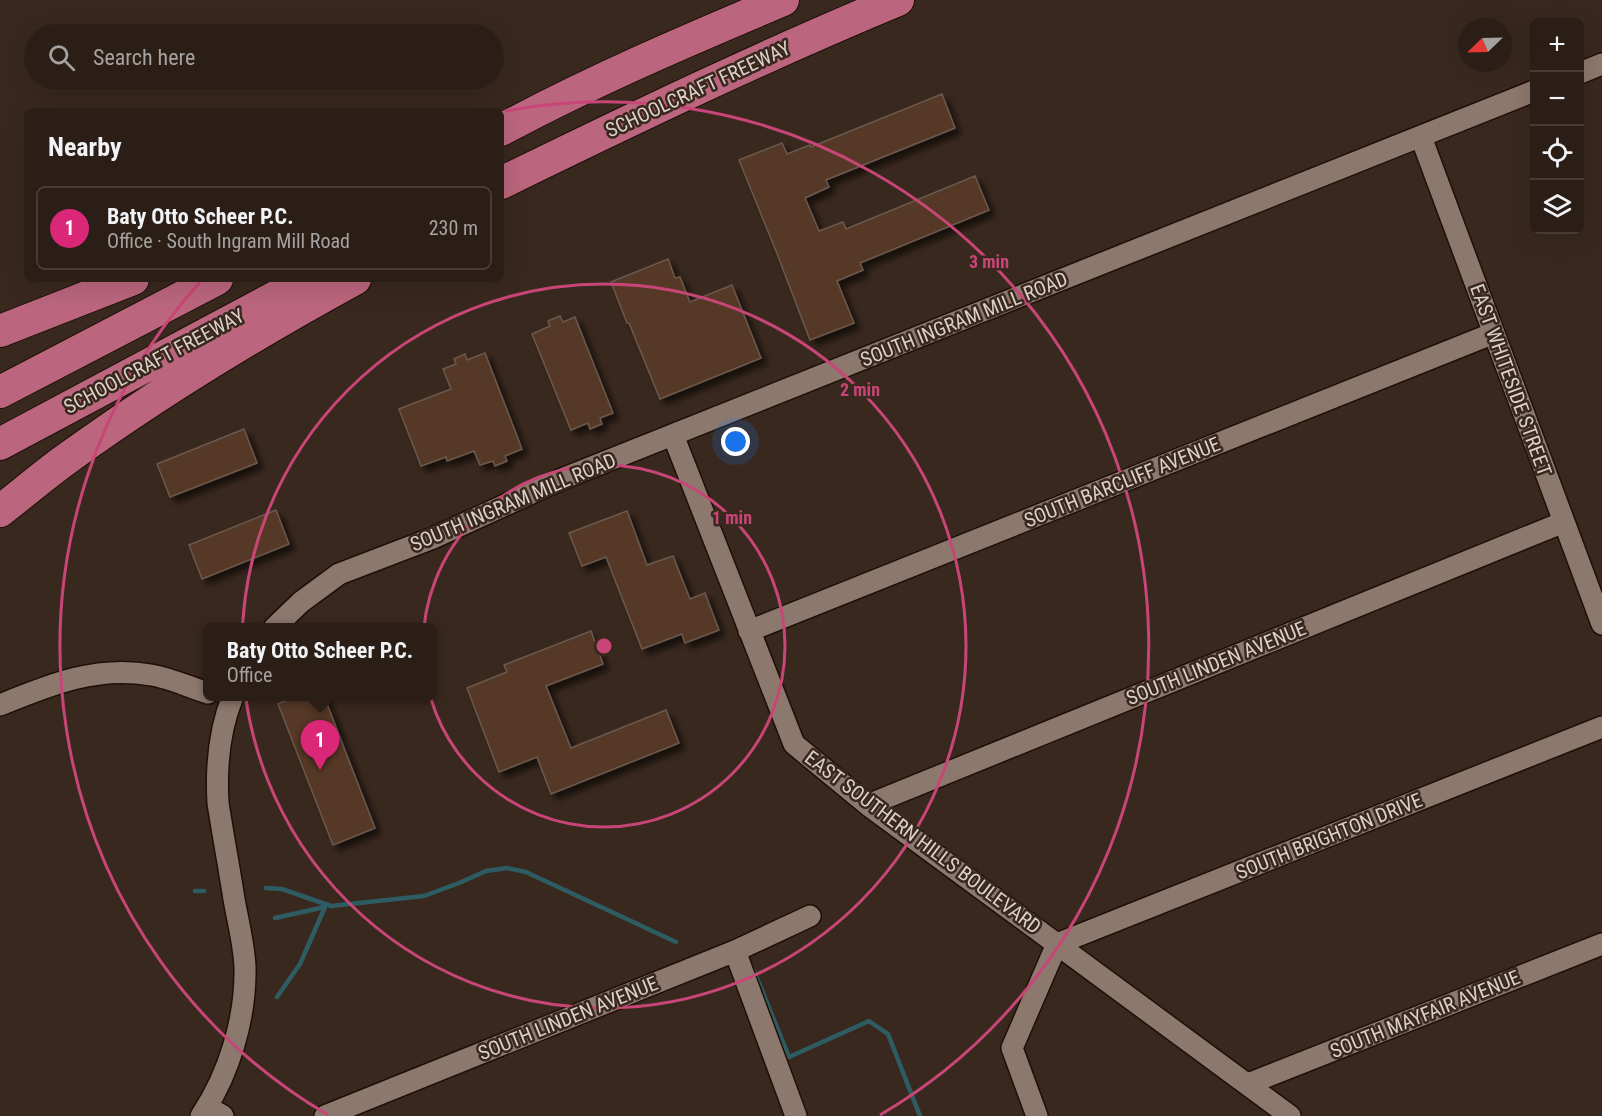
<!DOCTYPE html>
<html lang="en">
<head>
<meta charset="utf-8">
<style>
	body { margin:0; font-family:"Roboto Condensed",sans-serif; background:#372b23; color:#f1f3f6 }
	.controls { position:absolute; right:18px; top:18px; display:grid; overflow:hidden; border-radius:9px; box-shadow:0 6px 24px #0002 }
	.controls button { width:54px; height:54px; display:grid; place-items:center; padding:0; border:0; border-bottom:2px solid #473c35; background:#2b1e16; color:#f1f3f6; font:30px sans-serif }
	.compass { position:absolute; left:1458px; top:18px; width:54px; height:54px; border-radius:50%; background:#2b1e16; box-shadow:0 6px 24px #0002; rotate:247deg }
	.you { position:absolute; left:736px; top:442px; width:21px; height:21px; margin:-15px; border:4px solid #fff; border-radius:50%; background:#1a73e8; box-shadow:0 0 0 9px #1a73e833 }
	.badge { display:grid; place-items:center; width:39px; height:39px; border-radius:50%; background:#db2777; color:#fff; font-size:20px; font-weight:700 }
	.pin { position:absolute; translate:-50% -50px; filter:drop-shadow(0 2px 3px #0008) }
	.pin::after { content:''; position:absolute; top:32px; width:21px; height:18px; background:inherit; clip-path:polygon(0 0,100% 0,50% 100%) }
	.popup { position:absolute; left:203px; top:623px; width:234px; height:78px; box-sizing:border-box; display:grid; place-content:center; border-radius:9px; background:#2b1e16; filter:drop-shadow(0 2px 4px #0005); font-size:20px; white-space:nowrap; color:#a6a2a1 }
	.popup b { font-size:22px; color:#f1f3f6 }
	.popup::after { content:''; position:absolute; left:50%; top:100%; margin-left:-12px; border:12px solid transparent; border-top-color:#2b1e16 }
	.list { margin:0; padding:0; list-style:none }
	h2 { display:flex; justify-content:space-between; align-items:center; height:78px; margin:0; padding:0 24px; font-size:26px }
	h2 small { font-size:20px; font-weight:400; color:#a6a2a1 }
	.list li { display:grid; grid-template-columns:39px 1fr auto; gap:18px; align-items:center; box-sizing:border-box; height:84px; margin:0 12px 12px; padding:0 12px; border:2px solid #473c35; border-radius:9px }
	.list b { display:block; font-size:22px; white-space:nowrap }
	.list p { margin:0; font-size:20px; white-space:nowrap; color:#a6a2a1 }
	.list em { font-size:20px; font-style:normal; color:#a6a2a1 }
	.icon { flex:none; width:33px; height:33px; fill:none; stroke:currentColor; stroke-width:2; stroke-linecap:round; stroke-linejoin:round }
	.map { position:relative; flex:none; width:1602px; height:1116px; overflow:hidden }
	.search { position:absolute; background:#2b1e16; box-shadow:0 6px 24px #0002; left:24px; top:24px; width:480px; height:66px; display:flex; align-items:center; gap:15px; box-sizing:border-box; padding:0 21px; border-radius:33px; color:#a6a2a1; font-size:22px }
	.panel { position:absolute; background:#2b1e16; box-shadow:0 6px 24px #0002; left:24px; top:108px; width:480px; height:174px; border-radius:9px }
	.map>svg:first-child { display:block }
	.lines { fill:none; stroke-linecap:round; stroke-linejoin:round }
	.stream { stroke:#2e5c63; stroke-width:4.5 }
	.building { fill:#563826; stroke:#6b584d; stroke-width:1.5; filter:url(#shadow) }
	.minor-casing { stroke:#1f1007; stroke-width:24 }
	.highway-casing { stroke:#1f1007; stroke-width:34 }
	.minor { stroke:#8d786d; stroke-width:21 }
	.highway { stroke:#bb667e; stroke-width:32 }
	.ring { fill:none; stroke:#c84677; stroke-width:3 }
	.labels { text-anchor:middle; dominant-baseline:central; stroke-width:5; stroke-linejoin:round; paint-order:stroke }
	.street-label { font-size:20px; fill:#dcd0ca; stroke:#39281e }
	.centre { fill:#c84677; stroke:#39281e; stroke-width:3 }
	.ring-label { font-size:18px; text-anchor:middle; font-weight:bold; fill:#c84677; stroke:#39281e; stroke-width:5; stroke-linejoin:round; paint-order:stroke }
</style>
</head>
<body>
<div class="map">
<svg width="1602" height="1116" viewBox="0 0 1602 1116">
	<defs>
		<filter id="shadow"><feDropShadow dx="5.5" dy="5.5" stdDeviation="3" flood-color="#0009"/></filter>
	</defs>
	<rect width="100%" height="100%" fill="#39281e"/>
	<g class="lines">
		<path class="stream" d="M 266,888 L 282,889 L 331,906 L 424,896 L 459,883 L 486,871 L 507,868 L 526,872 L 676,942
			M 195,891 L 204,891
			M 275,918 L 325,907
			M 754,971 L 789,1057 L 869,1021 L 888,1034 L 920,1116
			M 277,997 L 300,964 L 325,907"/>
	</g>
	<path class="building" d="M 942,94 L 955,128 L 826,180 L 829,187 L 805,198 L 819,231 L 843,222 L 846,229 L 975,176 L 989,210 L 860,263 L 863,270 L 837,281 L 854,323 L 810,340 L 776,251 L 739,160 L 782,143 L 787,154 L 810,145 L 811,147 Z
		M 668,259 L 675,278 L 680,277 L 690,302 L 732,285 L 761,358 L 660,399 L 629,323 L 627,323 L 611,282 Z
		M 560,316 L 563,322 L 575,317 L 613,413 L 600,418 L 602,424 L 590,429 L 588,423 L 571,430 L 532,334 L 550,326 L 548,321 Z
		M 485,353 L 522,449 L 505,456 L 507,461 L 495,466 L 493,461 L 480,465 L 474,451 L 447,461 L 446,457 L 421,466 L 399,409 L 451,389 L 443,369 L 456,364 L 454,359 L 465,354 L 467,360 Z
		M 244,429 L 257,463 L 170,497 L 157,464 Z
		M 276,510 L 289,544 L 202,579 L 189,545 Z
		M 627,511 L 647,565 L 673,556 L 690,599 L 705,593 L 719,630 L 685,643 L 682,634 L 642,649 L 606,557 L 582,566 L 569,533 Z
		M 591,631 L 603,664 L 546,686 L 571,748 L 666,710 L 679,743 L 551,794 L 537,757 L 499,772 L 467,688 L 507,672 L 504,665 Z
		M 296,696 L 324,696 L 375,828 L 333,845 L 278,704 Z"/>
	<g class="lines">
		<defs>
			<path id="minor" d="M 1580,73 L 1602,64
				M 1421,137 L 1602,624
				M 673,435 L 794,744 L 868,805 L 1290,1116
				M 274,628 L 301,602 L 339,574 L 433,538 L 562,479 L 1534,91
				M 749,631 L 1494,333
				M 0,705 C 49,685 97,665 151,675 C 170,678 189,687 208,693
				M 868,805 L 1564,522
				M 735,951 L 796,1116
				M 1248,1084 L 1602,944
				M 207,1107 L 223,1116
				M 201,1116 C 229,1074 246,1019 245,967 C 244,944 238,922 234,899 C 229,867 223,835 218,803 C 216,768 219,730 233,696
				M 325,1116 L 735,951 L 810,916
				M 1037,1116 L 1012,1048 L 1057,944 L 1602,727"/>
			<path id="highway" d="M 501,130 C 592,81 688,40 783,0
				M 501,183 C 632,119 763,56 898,0
				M 0,331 L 133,279
				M 0,392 L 217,279
				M 0,444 L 309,279
				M 0,511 C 22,494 43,476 65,460 C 156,394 256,333 355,279"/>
		</defs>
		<use href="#minor" class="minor-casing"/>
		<use href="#highway" class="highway-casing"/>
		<use href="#minor" class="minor"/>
		<use href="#highway" class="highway"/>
	</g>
	<g class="ring">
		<circle cx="604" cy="646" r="181"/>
		<circle cx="604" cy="646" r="362"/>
		<path d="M328 1115A544 544 0 0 1 200 282M505 111A544 544 0 0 1 880 1115"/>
	</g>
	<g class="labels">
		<g class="street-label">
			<text transform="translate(698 89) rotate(-25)">SCHOOLCRAFT FREEWAY</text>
			<text transform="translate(964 319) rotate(-22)">SOUTH INGRAM MILL ROAD</text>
			<text transform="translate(154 361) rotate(-28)">SCHOOLCRAFT FREEWAY</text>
			<text transform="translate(1511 380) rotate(70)">EAST WHITESIDE STREET</text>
			<text transform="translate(1122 482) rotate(-22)">SOUTH BARCLIFF AVENUE</text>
			<text transform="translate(513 502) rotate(-23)">SOUTH INGRAM MILL ROAD</text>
			<text transform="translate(1216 663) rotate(-22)">SOUTH LINDEN AVENUE</text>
			<text transform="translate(1329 836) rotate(-22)">SOUTH BRIGHTON DRIVE</text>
			<text transform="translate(923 842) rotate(37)">EAST SOUTHERN HILLS BOULEVARD</text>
			<text transform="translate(1425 1014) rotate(-22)">SOUTH MAYFAIR AVENUE</text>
			<text transform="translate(568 1018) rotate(-22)">SOUTH LINDEN AVENUE</text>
		</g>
	</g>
	<circle cx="604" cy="646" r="9" class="centre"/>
	<g class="ring-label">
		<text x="989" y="268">3 min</text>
		<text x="860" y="396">2 min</text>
		<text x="732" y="524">1 min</text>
	</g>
</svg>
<div class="controls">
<button>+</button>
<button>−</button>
<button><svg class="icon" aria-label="locate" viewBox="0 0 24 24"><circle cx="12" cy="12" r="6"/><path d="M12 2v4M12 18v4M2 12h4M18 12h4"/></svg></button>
<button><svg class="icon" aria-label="layers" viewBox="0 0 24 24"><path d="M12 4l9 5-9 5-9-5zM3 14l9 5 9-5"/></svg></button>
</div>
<svg class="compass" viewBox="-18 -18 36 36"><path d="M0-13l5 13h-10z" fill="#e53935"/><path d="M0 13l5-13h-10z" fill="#a6a2a1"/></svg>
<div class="you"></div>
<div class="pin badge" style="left:320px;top:770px">1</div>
<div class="popup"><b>Baty Otto Scheer P.C.</b>Office</div>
<div class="search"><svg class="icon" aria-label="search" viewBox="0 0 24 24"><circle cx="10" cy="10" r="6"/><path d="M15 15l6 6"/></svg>Search here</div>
<section class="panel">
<h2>Nearby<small></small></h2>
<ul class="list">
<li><span class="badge">1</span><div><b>Baty Otto Scheer P.C.</b><p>Office · South Ingram Mill Road</p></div><em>230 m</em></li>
</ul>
</section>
</div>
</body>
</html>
